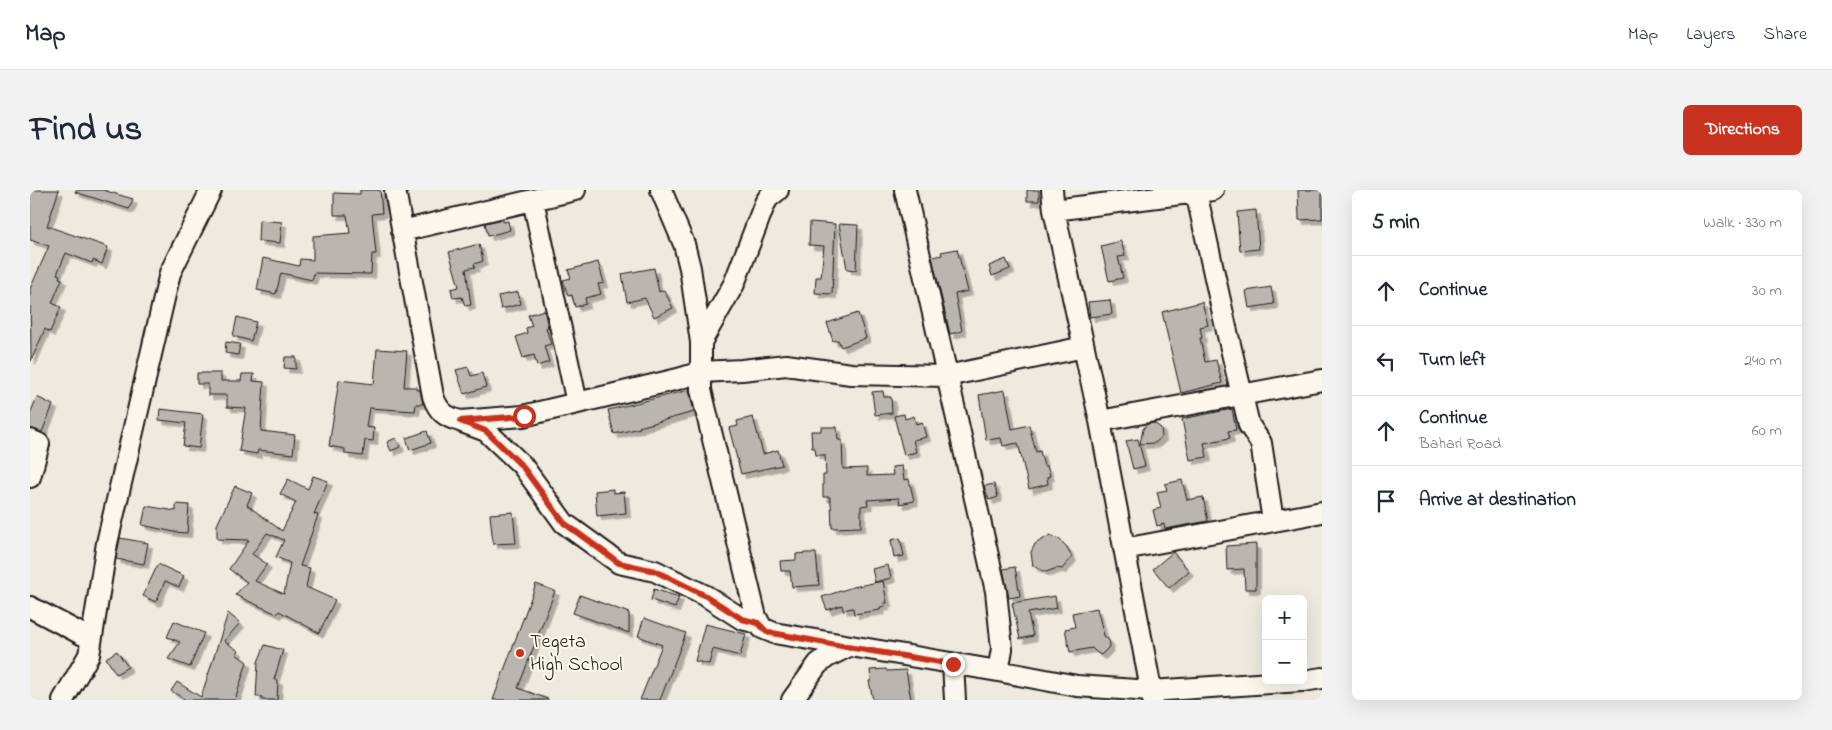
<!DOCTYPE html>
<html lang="en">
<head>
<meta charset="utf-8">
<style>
	body { margin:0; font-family:"Indie Flower",sans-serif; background:#f2f2f3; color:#1f2937 }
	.controls { position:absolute; right:15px; bottom:15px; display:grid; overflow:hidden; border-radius:8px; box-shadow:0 5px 20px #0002 }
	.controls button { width:45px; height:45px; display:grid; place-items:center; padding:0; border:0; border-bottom:1px solid #e0e1e3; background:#fff; color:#1f2937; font:25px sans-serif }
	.stop { position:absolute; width:15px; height:15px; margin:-11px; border:4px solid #c8321e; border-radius:50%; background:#fff }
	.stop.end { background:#c8321e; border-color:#fff; box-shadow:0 1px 5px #0008 }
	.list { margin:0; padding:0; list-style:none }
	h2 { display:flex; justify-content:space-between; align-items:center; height:65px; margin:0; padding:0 20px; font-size:21px }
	h2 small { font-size:16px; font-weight:400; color:#747a83 }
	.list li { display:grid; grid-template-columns:32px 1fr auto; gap:15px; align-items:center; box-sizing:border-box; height:70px; padding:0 20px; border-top:1px solid #e0e1e3 }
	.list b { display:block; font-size:19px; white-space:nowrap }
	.list p { margin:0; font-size:16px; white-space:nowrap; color:#747a83 }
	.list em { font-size:16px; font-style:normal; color:#747a83 }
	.icon { flex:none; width:28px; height:28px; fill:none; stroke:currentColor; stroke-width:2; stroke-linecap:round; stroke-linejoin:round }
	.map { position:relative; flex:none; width:1292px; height:510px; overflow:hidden; border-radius:8px }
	header { display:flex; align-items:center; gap:30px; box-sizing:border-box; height:70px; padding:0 25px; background:#fff; border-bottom:1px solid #e0e1e3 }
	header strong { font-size:24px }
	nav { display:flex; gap:28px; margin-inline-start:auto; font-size:18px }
	.intro { display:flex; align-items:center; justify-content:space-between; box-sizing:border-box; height:120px; padding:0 30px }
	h1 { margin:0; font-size:35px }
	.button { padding:12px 22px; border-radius:8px; background:#c8321e; color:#fff; font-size:18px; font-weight:700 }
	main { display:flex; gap:30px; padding:0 30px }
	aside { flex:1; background:#fff; border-radius:8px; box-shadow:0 5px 20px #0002 }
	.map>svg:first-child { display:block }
	.building { fill:#b9b6af; stroke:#1c1c1c; fill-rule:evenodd; filter:url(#shadow) }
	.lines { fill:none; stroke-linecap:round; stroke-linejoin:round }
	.minor-casing { stroke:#1c1c1c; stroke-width:24 }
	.minor { stroke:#fbf7ec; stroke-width:20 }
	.route { stroke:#c8321e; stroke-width:6 }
	.poi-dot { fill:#c8321e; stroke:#fbf7ec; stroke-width:2 }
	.labels { text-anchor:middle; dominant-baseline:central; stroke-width:4; stroke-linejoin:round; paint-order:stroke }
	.poi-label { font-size:20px; fill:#1c1c1c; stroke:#fbf7ec; text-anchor:start }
</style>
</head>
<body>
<header>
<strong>Map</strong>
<nav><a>Map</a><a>Layers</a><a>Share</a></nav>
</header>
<div class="intro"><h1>Find us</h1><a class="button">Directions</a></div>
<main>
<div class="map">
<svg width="1292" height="510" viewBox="0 0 1292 510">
	<defs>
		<filter id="shadow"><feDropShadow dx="4.5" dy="4.5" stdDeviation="0" flood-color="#0004"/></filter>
	</defs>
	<rect width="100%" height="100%" fill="#eeeadf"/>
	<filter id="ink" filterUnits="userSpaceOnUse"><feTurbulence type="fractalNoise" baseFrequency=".02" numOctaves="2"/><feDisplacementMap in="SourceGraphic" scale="10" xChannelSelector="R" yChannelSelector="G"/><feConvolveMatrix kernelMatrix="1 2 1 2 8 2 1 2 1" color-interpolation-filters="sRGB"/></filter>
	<g filter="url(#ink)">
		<path class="building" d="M 0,0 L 29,0 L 17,36 L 78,57 L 72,74 L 63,70 L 62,73 L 36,63 L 27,84 L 30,85 L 29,88 L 32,89 L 22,113 L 31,117 L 20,142 L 15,139 L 1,171 L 0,99 L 19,56 L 0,50 Z
			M 46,0 L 73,0 L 103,9 L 99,19 L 45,2 Z
			M 330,0 L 350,0 L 352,23 L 342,24 L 346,64 L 342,64 L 341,84 L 284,83 L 282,90 L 251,83 L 246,104 L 227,100 L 233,68 L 269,76 L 270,69 L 283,70 L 283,46 L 320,43 L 317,25 L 304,25 L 304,3 L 330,4 Z
			M 997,0 L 1009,0 L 1009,11 L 997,11 Z
			M 1268,0 L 1292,0 L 1292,29 L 1269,30 Z
			M 1226,20 L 1229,59 L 1210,61 L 1207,22 Z
			M 473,29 L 473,32 L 478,31 L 480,40 L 458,46 L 455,33 Z
			M 229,30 L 252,32 L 250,53 L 228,51 Z
			M 780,32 L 805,34 L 802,104 L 785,103 L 786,87 L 791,87 L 794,56 L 779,55 Z
			M 809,34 L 828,35 L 826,80 L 817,79 Z
			M 1091,51 L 1095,66 L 1088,67 L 1093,88 L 1079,91 L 1071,56 Z
			M 449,54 L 453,71 L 444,74 L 445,77 L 436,79 L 441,115 L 435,116 L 432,107 L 423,108 L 421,99 L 429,97 L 419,62 Z
			M 927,59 L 938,101 L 925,104 L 932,141 L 920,144 L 902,67 L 912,65 L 911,62 Z
			M 976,69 L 980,79 L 962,86 L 959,76 Z
			M 568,72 L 574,93 L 568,94 L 571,104 L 555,108 L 556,114 L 545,117 L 542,105 L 538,106 L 533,90 L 541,88 L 538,80 Z
			M 624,78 L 629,102 L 634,100 L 643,118 L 624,127 L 615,108 L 597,112 L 592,84 Z
			M 1241,97 L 1244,114 L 1219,118 L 1216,101 Z
			M 488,102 L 491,114 L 471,119 L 468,106 Z
			M 1080,110 L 1082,124 L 1060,127 L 1058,112 Z
			M 1172,112 L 1178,135 L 1170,137 L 1172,148 L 1170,148 L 1175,172 L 1186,170 L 1192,193 L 1151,203 L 1132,122 Z
			M 514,120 L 518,137 L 516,138 L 521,154 L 514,156 L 519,172 L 507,176 L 504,165 L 493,168 L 486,147 L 497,143 L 496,138 L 502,136 L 498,125 Z
			M 828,123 L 836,148 L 811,157 L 808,150 L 803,151 L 797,133 Z
			M 207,127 L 226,132 L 221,151 L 203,146 Z
			M 196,152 L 210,154 L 208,165 L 195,163 Z
			M 347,159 L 377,161 L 374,197 L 387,197 L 386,200 L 390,200 L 393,214 L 386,214 L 385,221 L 339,218 L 336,237 L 344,238 L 343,251 L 335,250 L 333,266 L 315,264 L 315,259 L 299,256 L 309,190 L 344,194 Z
			M 255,167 L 266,167 L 266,179 L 254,178 Z
			M 438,177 L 441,186 L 452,183 L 456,197 L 434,204 L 426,180 Z
			M 167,183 L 191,183 L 191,191 L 211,191 L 212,184 L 224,184 L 223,191 L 234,192 L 231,241 L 265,245 L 263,264 L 228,260 L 227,264 L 209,261 L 216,218 L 197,217 L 197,205 L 178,205 L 178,194 L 167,194 Z
			M 659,200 L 664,222 L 609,237 L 610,238 L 584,244 L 578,220 Z
			M 975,200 L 982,239 L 999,235 L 1006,262 L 1010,261 L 1014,276 L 1017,276 L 1020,286 L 1017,287 L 1018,294 L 999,299 L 988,253 L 973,256 L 971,248 L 956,250 L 949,205 Z
			M 853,201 L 854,207 L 861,207 L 862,223 L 845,225 L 842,202 Z
			M 7,207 L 23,215 L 12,242 L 0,238 L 0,224 Z
			M 130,219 L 173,224 L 169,258 L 153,256 L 156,233 L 129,230 Z
			M 1202,219 L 1206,240 L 1198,241 L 1200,248 L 1174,253 L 1177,267 L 1160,270 L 1152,229 Z
			M 874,224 L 875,229 L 884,226 L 886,234 L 892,232 L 896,247 L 883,250 L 886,262 L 874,265 L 864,226 Z
			M 723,227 L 733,264 L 748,260 L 752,275 L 711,284 L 699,238 L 708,236 L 707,231 Z
			M 1124,233 L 1131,238 L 1132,247 L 1125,253 L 1110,254 L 1113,239 L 1117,234 Z
			M 791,237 L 807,237 L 808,250 L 812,250 L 813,279 L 837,278 L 837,286 L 863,285 L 862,277 L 872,276 L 874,290 L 879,289 L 884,311 L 870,314 L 869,308 L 837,310 L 838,315 L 831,316 L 831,337 L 802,338 L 801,312 L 800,312 L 800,307 L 793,307 L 793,285 L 796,285 L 795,265 L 786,265 L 785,258 L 782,258 L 781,241 L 791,241 Z
			M 397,241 L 401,253 L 380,260 L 376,248 Z
			M 366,248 L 370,257 L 361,261 L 357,252 Z
			M 1108,249 L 1115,276 L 1103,279 L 1096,251 Z
			M 283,286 L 298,291 L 284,324 L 288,325 L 270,376 L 280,378 L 276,397 L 305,410 L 289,443 L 249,421 L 247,424 L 205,405 L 217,392 L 199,379 L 219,350 L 187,349 L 187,335 L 205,296 L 222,303 L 217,315 L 252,341 L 266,312 L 250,304 L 258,289 L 278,299 ZM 237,343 L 254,350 L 246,367 L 260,373 L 254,404 L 225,391 L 237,374 L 222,364 Z
			M 1152,290 L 1157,310 L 1173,307 L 1178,331 L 1135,339 L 1134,334 L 1127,336 L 1123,320 L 1131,318 L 1127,302 L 1137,300 L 1135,294 Z
			M 964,294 L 968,307 L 959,310 L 954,296 Z
			M 583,299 L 583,303 L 594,302 L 596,323 L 567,326 L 565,301 Z
			M 146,314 L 159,315 L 157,343 L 144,342 L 112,335 L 116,316 L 146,321 Z
			M 483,322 L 486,353 L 463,354 L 460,324 Z
			M 1020,345 L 1029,349 L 1037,357 L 1042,367 L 1032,379 L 1027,378 L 1016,382 L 1003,376 L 1001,362 L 1005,354 Z
			M 90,348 L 118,353 L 114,374 L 86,369 Z
			M 870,348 L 874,366 L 864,368 L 861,350 Z
			M 1226,354 L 1226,399 L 1215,399 L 1214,379 L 1197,380 L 1196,356 Z
			M 1143,362 L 1159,381 L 1139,398 L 1123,379 Z
			M 776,363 L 786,363 L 789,395 L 762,397 L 760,381 L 751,381 L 750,371 L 766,370 L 766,364 Z
			M 128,374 L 154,386 L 149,397 L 135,391 L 126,412 L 113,406 Z
			M 858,375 L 861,388 L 845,392 L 842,379 Z
			M 985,377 L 990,406 L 979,408 L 973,379 Z
			M 853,391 L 857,413 L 854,413 L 855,416 L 850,417 L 850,420 L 824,424 L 823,418 L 813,420 L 812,415 L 797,420 L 792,407 L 823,397 Z
			M 506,394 L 525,401 L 488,498 L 518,509 L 518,510 L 463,510 Z
			M 624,399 L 649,407 L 645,418 L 621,410 Z
			M 550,405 L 599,423 L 599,443 L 543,423 Z
			M 1025,406 L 1027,418 L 998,423 L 1003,446 L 990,449 L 982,413 Z
			M 1067,418 L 1074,446 L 1078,449 L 1080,453 L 1078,458 L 1071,465 L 1066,462 L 1062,458 L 1040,462 L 1035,439 L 1045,437 L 1042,423 Z
			M 198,423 L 210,433 L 194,451 L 209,461 L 206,464 L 217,472 L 205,510 L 156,510 L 141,501 L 147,492 L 171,507 Z
			M 614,428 L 656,443 L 630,510 L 610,510 L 632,455 L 608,446 Z
			M 144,431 L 174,443 L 160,477 L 138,469 L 150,452 L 137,447 Z
			M 675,434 L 716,444 L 710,466 L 683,459 L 679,474 L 665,471 Z
			M 235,455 L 253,460 L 244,490 L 248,490 L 247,510 L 232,510 L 232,507 L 226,507 L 228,472 Z
			M 87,461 L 98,477 L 86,484 L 76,468 Z
			M 856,479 L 857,481 L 876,480 L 881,510 L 843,510 L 839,491 L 841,491 L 840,480 Z"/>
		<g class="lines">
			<defs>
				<path id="minor" d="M 365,0 L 403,206 C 408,221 415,227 430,231 L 493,226 L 648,189 L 671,182 L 712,180 L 756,175 L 821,184 L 917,186 L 1054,157
					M 631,0 L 654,54 L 660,78 L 671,152 L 671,200 L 726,427 L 732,438 L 744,443 L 968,481 L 1047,496 L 1121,501 L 1271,491
					M 875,0 L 966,401 L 972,459 L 968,481
					M 1022,0 L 1024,20 L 1070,231 L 1123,510
					M 1166,2 L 1195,133 L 1219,235 L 1231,253 L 1243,331
					M 503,10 L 547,213
					M 1024,20 L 1183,0
					M 372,41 L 545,0
					M 671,152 L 704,94 L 735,13 L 739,7 L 748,0
					M 1070,231 L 1292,190
					M 432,232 L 456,241 L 492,275 L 534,333 L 589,373 L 625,381 L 676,406 L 712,429 L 728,433
					M 0,250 L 9,254 L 0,287
					M 1094,359 L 1292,322
					M 0,417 L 61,449
					M 923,474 L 925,510
					M 1273,491 L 1292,488
					M 33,510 L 59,465 L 77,353 L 140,83 L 181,0
					M 762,510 L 788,474 L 797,467 L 817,457"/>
			</defs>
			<use href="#minor" class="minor-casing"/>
			<use href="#minor" class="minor"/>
		</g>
	</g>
	<g class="lines" filter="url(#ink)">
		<path class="route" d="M 494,226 L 430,231 L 456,241 L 492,276 L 534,333 L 589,373 L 625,381 L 676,406 L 712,429 L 728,433 L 737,442 L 817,457 L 923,474"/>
	</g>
	<circle class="poi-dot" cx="490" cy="463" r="5"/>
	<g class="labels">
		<g class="poi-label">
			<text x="500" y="452">Tegeta<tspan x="500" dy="23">High School</tspan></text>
		</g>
	</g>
</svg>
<div class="controls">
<button>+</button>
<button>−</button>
</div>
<div class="stop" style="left:494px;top:226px"></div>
<div class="stop end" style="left:923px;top:474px"></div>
</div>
<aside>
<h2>5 min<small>Walk · 330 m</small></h2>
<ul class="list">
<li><svg class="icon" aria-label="ahead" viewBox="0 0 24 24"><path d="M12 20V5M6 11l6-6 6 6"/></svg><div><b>Continue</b></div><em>30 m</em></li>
<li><svg class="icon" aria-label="left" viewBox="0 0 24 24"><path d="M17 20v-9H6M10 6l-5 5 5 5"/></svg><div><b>Turn left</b></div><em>240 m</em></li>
<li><svg class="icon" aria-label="ahead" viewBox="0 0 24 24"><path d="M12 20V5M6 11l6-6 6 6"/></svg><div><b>Continue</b><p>Bahari Road</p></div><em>60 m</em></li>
<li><svg class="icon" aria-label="arrive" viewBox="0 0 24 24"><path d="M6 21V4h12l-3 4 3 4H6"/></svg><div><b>Arrive at destination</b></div></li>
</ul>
</aside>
</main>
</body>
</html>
